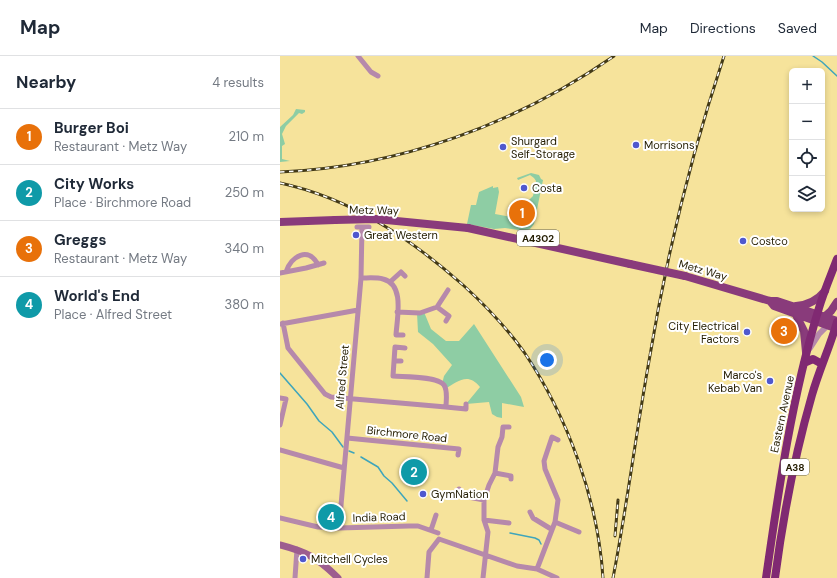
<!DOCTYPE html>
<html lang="en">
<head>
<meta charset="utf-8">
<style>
	body { margin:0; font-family:"DM Sans",sans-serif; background:#f2f2f3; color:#1f2937 }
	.controls { position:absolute; right:12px; top:12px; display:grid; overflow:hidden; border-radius:6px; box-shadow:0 2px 6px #0003 }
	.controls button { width:36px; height:36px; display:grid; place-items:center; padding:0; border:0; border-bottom:1px solid #e0e1e3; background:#fff; color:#1f2937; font:20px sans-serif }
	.you { position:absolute; left:267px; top:304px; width:14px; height:14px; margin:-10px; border:3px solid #fff; border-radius:50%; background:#1a73e8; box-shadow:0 0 0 6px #1a73e833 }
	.badge { display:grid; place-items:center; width:26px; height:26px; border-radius:50%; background:#4f58ce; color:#fff; font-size:13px; font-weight:700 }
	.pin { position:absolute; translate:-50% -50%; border:2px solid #fff; box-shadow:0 1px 4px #0006 }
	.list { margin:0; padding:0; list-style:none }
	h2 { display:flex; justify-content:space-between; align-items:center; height:52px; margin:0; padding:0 16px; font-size:17px }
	h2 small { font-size:13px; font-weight:400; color:#747a83 }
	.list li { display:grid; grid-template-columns:26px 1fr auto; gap:12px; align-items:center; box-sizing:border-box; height:56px; padding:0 16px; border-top:1px solid #e0e1e3 }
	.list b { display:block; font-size:15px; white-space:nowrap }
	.list p { margin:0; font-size:13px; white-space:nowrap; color:#747a83 }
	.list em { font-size:13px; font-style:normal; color:#747a83 }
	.icon { flex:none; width:22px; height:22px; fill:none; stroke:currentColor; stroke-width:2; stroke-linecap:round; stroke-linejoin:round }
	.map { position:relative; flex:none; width:557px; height:522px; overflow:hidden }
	header { display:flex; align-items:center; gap:24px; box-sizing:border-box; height:56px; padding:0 20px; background:#fff; border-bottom:1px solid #e0e1e3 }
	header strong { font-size:19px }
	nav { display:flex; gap:22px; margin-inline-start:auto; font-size:14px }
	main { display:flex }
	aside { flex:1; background:#fff }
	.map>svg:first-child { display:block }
	.green { fill:#8ecda4 }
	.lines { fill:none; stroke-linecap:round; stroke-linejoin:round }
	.stream { stroke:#3fa5bb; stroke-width:1.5 }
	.minor { stroke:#b689ab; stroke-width:5 }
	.tertiary { stroke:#b689ab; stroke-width:6 }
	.secondary { stroke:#9d5d8f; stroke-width:7 }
	.primary { stroke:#893b7b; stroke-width:8 }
	.trunk { stroke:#802972; stroke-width:8 }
	.rail-casing { stroke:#433a17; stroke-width:3 }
	.rail { stroke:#fff; stroke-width:1.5; stroke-dasharray:4.5; stroke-linecap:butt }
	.primary-bridge { stroke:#893b7b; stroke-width:8 }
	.poi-dot { fill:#4f58ce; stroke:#fff; stroke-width:1.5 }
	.labels { text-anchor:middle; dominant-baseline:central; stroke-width:4; stroke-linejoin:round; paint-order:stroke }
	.shield { fill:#fff; stroke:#65604c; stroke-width:1 }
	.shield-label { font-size:10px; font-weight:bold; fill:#231c00 }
	.poi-label { font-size:11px; fill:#231c00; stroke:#fff; text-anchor:start }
	.street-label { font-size:11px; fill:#231c00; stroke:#fff }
</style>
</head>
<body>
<header>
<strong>Map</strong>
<nav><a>Map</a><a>Directions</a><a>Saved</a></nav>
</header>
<main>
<aside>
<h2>Nearby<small>4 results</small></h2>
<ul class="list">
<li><span class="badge" style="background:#e8710a">1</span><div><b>Burger Boi</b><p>Restaurant · Metz Way</p></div><em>210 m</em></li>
<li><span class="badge" style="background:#0f9aa8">2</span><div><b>City Works</b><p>Place · Birchmore Road</p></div><em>250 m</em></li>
<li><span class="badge" style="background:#e8710a">3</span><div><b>Greggs</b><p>Restaurant · Metz Way</p></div><em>340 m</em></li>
<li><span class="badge" style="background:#0f9aa8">4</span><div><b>World's End</b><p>Place · Alfred Street</p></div><em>380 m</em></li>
</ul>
</aside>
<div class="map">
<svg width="557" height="522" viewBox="0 0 557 522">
	<rect width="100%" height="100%" fill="#f6e39b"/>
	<path class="green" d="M 16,53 L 25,54 L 25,56 L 22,58 L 19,57 L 6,70 L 2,78 L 5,88 L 2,90 L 2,103 L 10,105 L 0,106 L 0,71 L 13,59 Z
		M 251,117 L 259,119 L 261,123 L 263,124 L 254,168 L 250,173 L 246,175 L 225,172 L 214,173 L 187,168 L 191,149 L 196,149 L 199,136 L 213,130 L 213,132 L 218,131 L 219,136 L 215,158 L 247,164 L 250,147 L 249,144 L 253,140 L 256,125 L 254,122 L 250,119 L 238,124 L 237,122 Z
		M 144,256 L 151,273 L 166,285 L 179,285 L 194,268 L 241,341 L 244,351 L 222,347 L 222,362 L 217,361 L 212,358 L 209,346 L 186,348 L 200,331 C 188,316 178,325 165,333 L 162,328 L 164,320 L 172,309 L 153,288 L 138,276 L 137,257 Z"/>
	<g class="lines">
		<path class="stream" d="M 533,0 L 542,6 L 557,20
			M 0,317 L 27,348 L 39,365 L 52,376 L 63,391
			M 69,395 L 74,397
			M 81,401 L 98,411 L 104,420 L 112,427 L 127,445
			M 230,477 L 255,482 L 259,484 L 261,488"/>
		<path class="minor" d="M 78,0 L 91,16 L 98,20
			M 77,171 L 89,171
			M 6,216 C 11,200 29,190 38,209
			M 0,217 L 26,212 L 44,207
			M 81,222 C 88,222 96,221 103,223 C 125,228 117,262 116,279 L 123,279
			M 110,226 L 121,216 L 125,220
			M 157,251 L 169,260 L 166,265
			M 117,256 L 140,257 L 157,251 L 168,234
			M 3,267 L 8,292 L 45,338 L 51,341 L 166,351
			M 1,268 L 78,254
			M 125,292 L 115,291 L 113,320 C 125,321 157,320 164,329 C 168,335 166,344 166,351 L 186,353 L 186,348
			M 114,305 L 121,305
			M 0,342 L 6,343 L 0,369
			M 67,382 L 179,393 L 178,399
			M 0,394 L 64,412
			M 215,417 L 231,420 L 231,423
			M 179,433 L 183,440 L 204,444
			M 250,456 L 253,462 L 271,473
			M 0,462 L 38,471 L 59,472 L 129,470 L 138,470 L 158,477
			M 204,464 L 229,467
			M 275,466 L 299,476
			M 59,472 L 81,222 L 82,171
			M 151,474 L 156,459
			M 257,513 L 275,466 L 278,444 L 265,413 L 264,405 L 272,381 L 278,384
			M 15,522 L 17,493
			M 147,522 L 149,496 L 159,483 L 237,510 L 257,513 L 277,522
			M 203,522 L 208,476 L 204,464 L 204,444 L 209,429 L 215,417 L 218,391 L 222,381 L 223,371 L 229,371"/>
		<path class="tertiary" d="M 530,292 L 539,278 L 549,268"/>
		<path class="secondary" d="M 0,489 C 27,496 38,502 58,522"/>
		<path class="primary" d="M 0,166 L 55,164
			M 188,172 L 350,208
			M 405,220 L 490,245 L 497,245 L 557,265
			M 490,245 L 494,250 L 555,272
			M 516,250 C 528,249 537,245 545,235
			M 516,259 L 524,275 L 526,296
			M 542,263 L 551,255 L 557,246"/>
		<path class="trunk" d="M 524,307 L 533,303 L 542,308
			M 486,522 C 499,431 512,340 539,252 C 544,235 551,219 557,203
			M 495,522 C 503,461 515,398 532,339 C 539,314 550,291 557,266"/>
		<defs>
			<path id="rail" d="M 0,116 C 119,111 236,68 334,0
				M 0,127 C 70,142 130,182 183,229 C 205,249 226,271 244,296 C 288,361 318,444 323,522
				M 335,480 L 338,444
				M 333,522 C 347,450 356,377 369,305 C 386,202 411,99 444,0"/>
		</defs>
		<use href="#rail" class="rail-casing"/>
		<use href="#rail" class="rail"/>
		<path class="primary-bridge" d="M 55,164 L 96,163 L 188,172
			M 350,208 L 405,220"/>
	</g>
	<g class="poi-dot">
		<circle cx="356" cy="89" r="4"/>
		<circle cx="223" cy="91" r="4"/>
		<circle cx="244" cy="132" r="4"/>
		<circle cx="76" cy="179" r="4"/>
		<circle cx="463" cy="185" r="4"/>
		<circle cx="467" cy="276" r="4"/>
		<circle cx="490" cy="325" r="4"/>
		<circle cx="143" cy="438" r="4"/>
		<circle cx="23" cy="503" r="4"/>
	</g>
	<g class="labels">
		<g class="shield">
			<rect x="237" y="174" width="42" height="16" rx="3"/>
			<rect x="501" y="403" width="28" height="16" rx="3"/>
		</g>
		<g class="shield-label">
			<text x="258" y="182">A4302</text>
			<text x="515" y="411">A38</text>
		</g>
		<g class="poi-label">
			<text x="231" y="85">Shurgard<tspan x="231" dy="13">Self-Storage</tspan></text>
			<text x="364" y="89">Morrisons</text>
			<text x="252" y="132">Costa</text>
			<text x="84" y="179">Great Western</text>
			<text x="471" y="185">Costco</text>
			<text x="459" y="270" text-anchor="end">City Electrical<tspan x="459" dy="13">Factors</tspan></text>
			<text x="482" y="319" text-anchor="end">Marco's<tspan x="482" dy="13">Kebab Van</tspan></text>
			<text x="151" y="438">GymNation</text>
			<text x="31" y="503">Mitchell Cycles</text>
		</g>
		<g class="street-label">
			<text transform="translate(94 154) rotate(1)">Metz Way</text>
			<text transform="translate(423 214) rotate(16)">Metz Way</text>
			<text transform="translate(62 321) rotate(-85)">Alfred Street</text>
			<text transform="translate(502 358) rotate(-78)">Eastern Avenue</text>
			<text transform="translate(127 378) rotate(6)">Birchmore Road</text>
			<text transform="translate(99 461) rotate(-2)">India Road</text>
		</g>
	</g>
</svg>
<div class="controls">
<button>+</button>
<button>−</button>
<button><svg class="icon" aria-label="locate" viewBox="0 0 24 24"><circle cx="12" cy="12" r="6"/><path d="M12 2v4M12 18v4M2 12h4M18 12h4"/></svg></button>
<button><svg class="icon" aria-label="layers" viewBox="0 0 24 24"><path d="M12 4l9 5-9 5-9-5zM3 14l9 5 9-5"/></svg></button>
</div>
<div class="you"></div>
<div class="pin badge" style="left:242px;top:157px;background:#e8710a">1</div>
<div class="pin badge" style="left:134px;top:416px;background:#0f9aa8">2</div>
<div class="pin badge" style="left:504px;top:275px;background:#e8710a">3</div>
<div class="pin badge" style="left:51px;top:461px;background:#0f9aa8">4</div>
</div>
</main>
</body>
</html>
